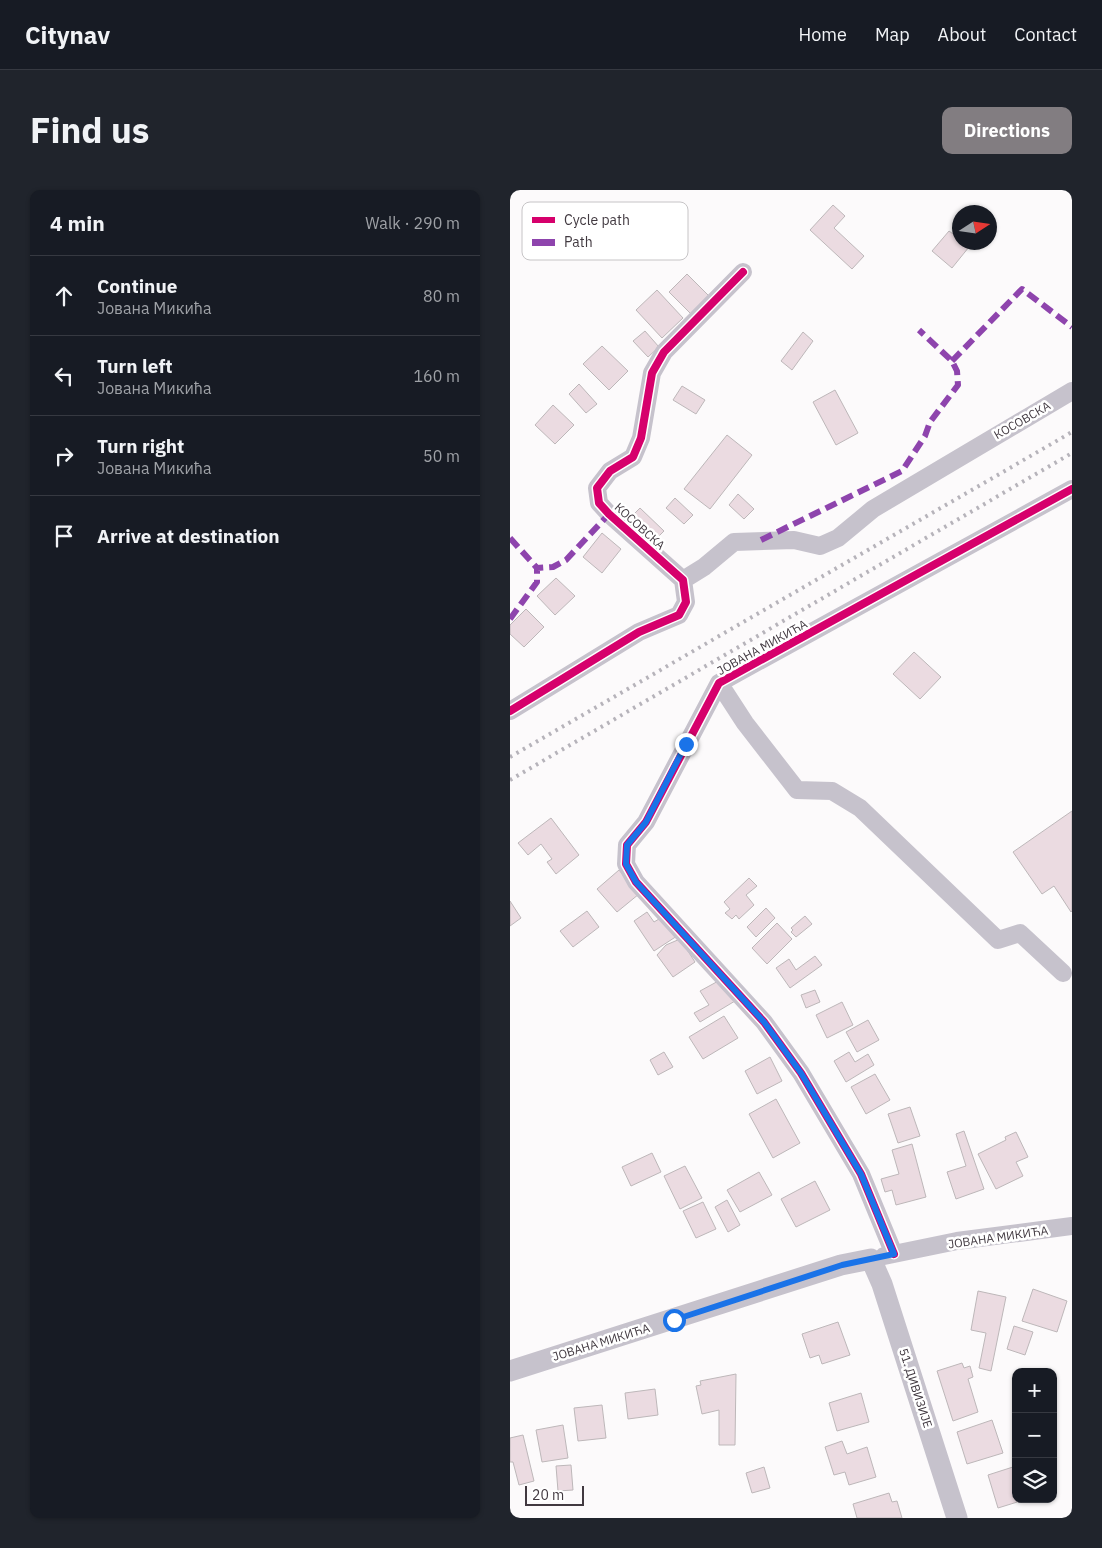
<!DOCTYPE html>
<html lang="en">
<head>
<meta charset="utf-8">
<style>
	body { margin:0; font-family:"IBM Plex Sans",sans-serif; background:#20242c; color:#f1f3f6 }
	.controls { position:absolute; right:15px; bottom:15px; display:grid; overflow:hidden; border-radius:10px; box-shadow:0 1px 4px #0004 }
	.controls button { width:45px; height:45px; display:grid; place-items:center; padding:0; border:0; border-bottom:1px solid #363941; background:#171b24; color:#f1f3f6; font:25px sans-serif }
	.compass { position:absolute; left:442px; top:15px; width:45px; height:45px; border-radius:50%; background:#171b24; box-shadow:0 1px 4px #0004; rotate:78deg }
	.scale { position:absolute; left:15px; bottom:12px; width:59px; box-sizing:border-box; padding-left:5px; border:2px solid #413940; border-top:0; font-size:14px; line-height:18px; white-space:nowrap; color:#413940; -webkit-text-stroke:4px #fff; paint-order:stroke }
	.stop { position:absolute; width:15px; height:15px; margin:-11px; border:4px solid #1a73e8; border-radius:50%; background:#fff }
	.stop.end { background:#1a73e8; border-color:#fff; box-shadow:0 1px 5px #0008 }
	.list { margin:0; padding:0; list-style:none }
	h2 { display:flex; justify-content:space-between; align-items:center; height:65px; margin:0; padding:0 20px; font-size:21px }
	h2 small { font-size:16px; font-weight:400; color:#9ea1a6 }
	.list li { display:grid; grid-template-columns:32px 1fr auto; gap:15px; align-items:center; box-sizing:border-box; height:80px; padding:0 20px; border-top:1px solid #363941 }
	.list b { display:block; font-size:19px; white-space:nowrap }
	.list p { margin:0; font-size:16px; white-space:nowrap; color:#9ea1a6 }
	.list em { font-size:16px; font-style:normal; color:#9ea1a6 }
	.icon { flex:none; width:28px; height:28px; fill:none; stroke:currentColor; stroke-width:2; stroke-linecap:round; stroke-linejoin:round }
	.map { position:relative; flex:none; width:562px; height:1328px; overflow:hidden; border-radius:10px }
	header { display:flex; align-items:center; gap:30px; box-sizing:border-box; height:70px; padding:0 25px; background:#171b24; border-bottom:1px solid #363941 }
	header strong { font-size:24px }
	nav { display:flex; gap:28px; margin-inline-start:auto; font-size:18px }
	.intro { display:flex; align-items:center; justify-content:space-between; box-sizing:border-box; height:120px; padding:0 30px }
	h1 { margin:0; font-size:35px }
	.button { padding:12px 22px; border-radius:10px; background:#827d81; color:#fff; font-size:18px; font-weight:700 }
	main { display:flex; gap:30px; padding:0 30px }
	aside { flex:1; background:#171b24; border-radius:10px; box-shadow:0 1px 4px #0004 }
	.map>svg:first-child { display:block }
	.building { fill:#ebdbe1; stroke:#bdb7b9 }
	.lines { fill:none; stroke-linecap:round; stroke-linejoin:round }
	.minor { stroke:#c6c2cc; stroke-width:18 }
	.tertiary { stroke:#c6c2cc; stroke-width:21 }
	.rail { stroke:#b6b3ba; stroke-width:4; stroke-dasharray:2.5 5; stroke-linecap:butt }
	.quiet { stroke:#8e44ad; stroke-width:6; stroke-dasharray:12 6; stroke-linecap:butt }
	.cycleway-casing { stroke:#fff; stroke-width:11 }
	.cycleway { stroke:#d6006c; stroke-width:8 }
	.route { stroke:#1a73e8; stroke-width:6 }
	.labels { text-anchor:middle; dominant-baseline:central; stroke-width:5; stroke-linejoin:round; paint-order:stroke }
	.street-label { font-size:12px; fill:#413940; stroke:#fff }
	.key { fill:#fff; stroke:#c6c4c6; stroke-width:1 }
	.key-label { font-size:14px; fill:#413940 }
</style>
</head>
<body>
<header>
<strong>Citynav</strong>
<nav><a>Home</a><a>Map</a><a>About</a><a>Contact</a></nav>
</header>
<div class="intro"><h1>Find us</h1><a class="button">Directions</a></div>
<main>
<aside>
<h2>4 min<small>Walk · 290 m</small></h2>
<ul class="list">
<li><svg class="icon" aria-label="ahead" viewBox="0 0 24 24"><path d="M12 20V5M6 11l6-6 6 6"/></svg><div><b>Continue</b><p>Јована Микића</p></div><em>80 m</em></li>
<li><svg class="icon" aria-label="left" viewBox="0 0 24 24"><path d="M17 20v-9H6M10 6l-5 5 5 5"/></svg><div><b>Turn left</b><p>Јована Микића</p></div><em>160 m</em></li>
<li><svg class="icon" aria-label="right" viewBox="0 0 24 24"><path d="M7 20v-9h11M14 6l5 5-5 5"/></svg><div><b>Turn right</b><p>Јована Микића</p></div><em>50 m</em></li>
<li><svg class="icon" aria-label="arrive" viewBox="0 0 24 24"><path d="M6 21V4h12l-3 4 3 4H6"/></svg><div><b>Arrive at destination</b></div></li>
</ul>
</aside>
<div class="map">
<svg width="562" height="1328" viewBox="0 0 562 1328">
	<rect width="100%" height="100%" fill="#fcfafb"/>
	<path class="building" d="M 323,15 L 335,26 L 324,38 L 354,66 L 342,79 L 300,40 Z
		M 439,41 L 450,49 L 450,52 L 459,57 L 442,78 L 422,61 Z
		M 177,84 L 199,106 L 181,124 L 159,102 Z
		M 147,100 L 173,128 L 152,148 L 126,120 Z
		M 135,141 L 149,157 L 138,167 L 123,151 Z
		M 293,142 L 303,151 L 282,180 L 271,171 Z
		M 92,156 L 118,181 L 99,200 L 73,174 Z
		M 69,194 L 87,214 L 76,223 L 59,204 Z
		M 172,196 L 195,210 L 186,224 L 163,210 Z
		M 325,200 L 348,243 L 326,255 L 303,212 Z
		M 43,215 L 64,235 L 45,254 L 25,235 Z
		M 217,245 L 242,265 L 200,319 L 174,299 Z
		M 228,304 L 244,319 L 234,329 L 219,315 Z
		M 165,308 L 183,325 L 174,334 L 156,318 Z
		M 130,318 L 154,341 L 139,356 L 115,333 Z
		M 92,343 L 111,359 L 92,383 L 73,367 Z
		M 46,388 L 65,406 L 45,425 L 27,406 Z
		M 16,419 L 34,437 L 14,457 L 0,444 L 0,435 Z
		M 404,462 L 431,487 L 410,509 L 383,484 Z
		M 562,621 L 562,721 L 561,722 L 544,696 L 532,704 L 503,662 Z
		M 41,628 L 69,665 L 46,684 L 37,672 L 42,669 L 31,654 L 18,665 L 8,653 Z
		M 109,680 L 129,704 L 107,722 L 87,699 Z
		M 239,688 L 247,696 L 236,705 L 244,715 L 229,729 L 226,725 L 222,729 L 215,723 L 220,719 L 214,712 Z
		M 0,711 L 11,728 L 0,736 Z
		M 256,718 L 265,728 L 246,747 L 237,737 Z
		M 77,721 L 89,737 L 63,757 L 50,741 Z
		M 137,722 L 144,732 L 154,726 L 167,746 L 144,761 L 124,731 Z
		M 295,726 L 302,734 L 286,747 L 281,742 L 283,740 L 281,738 Z
		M 267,733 L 282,749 L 257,774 L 242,758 Z
		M 170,749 L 185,772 L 163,787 L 147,765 L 156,755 Z
		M 305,766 L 312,775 L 280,798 L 266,778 L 279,769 L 286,780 Z
		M 212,789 L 225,811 L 190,832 L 184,823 L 199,815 L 190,801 Z
		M 305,800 L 310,812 L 296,818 L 291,805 Z
		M 332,812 L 343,835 L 317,848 L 306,825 Z
		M 214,826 L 228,848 L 193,869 L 179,847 Z
		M 358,830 L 369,850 L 347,862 L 336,842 Z
		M 154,862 L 163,877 L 148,885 L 140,870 Z
		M 339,862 L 345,872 L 358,864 L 364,875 L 336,892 L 324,871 Z
		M 260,867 L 272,891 L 247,904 L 235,881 Z
		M 365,884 L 380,910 L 356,924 L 341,897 Z
		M 266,909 L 290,953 L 263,968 L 239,924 Z
		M 400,917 L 410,946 L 388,953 L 378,924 Z
		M 454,941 L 474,999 L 446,1009 L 437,982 L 456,976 L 446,944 Z
		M 506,942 L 518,967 L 506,972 L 513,986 L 486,999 L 468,964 L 496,950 L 495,947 Z
		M 402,954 L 416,1007 L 386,1015 L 382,1000 L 375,1002 L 371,989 L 389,984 L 382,960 Z
		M 142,963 L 151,982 L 121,996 L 112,977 Z
		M 175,976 L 192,1008 L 170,1019 L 154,986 Z
		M 249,982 L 262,1005 L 230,1022 L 217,1000 Z
		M 305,991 L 320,1020 L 286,1037 L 271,1009 Z
		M 217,1010 L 230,1035 L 218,1042 L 205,1017 Z
		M 193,1012 L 206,1039 L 186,1048 L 173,1021 Z
		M 523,1099 L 557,1111 L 547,1142 L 512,1131 Z
		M 468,1101 L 496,1107 L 481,1181 L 469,1178 L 476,1143 L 461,1140 Z
		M 328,1132 L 340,1165 L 312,1174 L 309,1165 L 300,1168 L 292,1144 Z
		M 504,1136 L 523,1142 L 515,1165 L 497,1159 Z
		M 452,1173 L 454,1178 L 460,1176 L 463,1187 L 458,1189 L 468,1222 L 443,1231 L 427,1181 Z
		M 226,1184 L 225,1255 L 209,1255 L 209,1220 L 192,1224 L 186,1196 L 191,1195 L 190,1191 Z
		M 145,1199 L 148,1225 L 118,1229 L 115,1203 Z
		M 351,1203 L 359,1232 L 327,1241 L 319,1213 Z
		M 92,1215 L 96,1248 L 68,1251 L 64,1218 Z
		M 482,1230 L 493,1263 L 457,1274 L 447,1242 Z
		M 53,1235 L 58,1268 L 32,1272 L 26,1240 Z
		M 13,1245 L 24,1291 L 9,1295 L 3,1272 L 0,1272 L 0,1248 Z
		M 332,1251 L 337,1264 L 357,1257 L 366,1287 L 339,1295 L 335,1282 L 324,1285 L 315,1257 Z
		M 61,1275 L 63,1300 L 48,1301 L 46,1276 Z
		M 506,1276 L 506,1309 L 517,1309 L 488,1318 L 478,1285 Z
		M 254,1277 L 260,1298 L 242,1303 L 236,1283 Z
		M 379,1303 L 382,1312 L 387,1311 L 392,1328 L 347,1328 L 343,1314 Z"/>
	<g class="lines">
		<path class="minor" d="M 173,390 L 194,377 L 224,352 L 284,350 L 310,356 L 328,348 L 363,319 L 562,201
			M 209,493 L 235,533 L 287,600 L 322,601 L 350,618 L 488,750 L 510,743 L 553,783
			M 0,521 L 129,442 L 169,425 L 176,412 L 173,390 L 99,324 L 89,313 L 87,298 L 100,281 L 123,267 L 131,248 L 142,183 L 154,162 L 233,82
			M 384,1064 L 351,984 L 291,883 L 254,832 L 126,692 L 116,674 L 117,655 L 136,632 L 209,493 L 562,299
			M 374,1066 L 447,1051 L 562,1036"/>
		<path class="tertiary" d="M 0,1181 L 331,1075 L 361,1069 L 372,1094 L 447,1328"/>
		<path class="rail" d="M 0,567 L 562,242
			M 0,590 L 562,263"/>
		<path class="quiet" d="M 442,171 L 512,99 L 562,137
			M 0,348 L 27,378
			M 251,350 L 392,281 L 415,246 L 420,232 L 448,195 L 447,181 L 442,171 L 409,140
			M 0,429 L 27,392 L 27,378 L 43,377 L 56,370 L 99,324"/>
		<defs>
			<path id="cycleway" d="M 0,521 L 129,442 L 169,425 L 176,412 L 173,390 L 99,324 L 89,313 L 87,298 L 100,281 L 123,267 L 131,248 L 142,183 L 154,162 L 233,82
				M 384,1064 L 351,984 L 291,883 L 254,832 L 126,692 L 116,674 L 117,655 L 136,632 L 209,493 L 562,299"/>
		</defs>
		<use href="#cycleway" class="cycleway-casing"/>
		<use href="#cycleway" class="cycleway"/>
	</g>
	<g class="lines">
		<path class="route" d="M 164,1130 L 332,1075 L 384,1064 L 351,984 L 291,883 L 254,832 L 126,692 L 116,674 L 117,655 L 136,632 L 176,554"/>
	</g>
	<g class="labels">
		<g class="street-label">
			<text transform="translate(512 230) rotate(-30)">КОСОВСКА</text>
			<text transform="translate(130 336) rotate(42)">КОСОВСКА</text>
			<text transform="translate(252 457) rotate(-29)">ЈОВАНА МИКИЋА</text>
			<text transform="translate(488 1047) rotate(-8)">ЈОВАНА МИКИЋА</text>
			<text transform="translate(91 1152) rotate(-17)">ЈОВАНА МИКИЋА</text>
			<text transform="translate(406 1198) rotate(72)">51. ДИВИЗИЈЕ</text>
		</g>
	</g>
	<rect x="12" y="12" width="166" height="58" rx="8" class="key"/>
	<rect x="22" y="27" width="23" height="6" fill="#d6006c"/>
	<rect x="22" y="49" width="23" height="7" fill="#8e44ad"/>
	<g class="key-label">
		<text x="54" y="35">Cycle path</text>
		<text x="54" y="57">Path</text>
	</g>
</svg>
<div class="controls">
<button>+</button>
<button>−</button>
<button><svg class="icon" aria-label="layers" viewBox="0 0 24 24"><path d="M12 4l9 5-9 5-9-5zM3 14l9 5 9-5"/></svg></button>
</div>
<svg class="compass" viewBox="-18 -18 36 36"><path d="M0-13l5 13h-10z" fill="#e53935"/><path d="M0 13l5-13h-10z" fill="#9ea1a6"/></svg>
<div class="scale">20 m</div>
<div class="stop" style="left:164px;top:1130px"></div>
<div class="stop end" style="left:176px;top:554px"></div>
</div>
</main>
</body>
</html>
